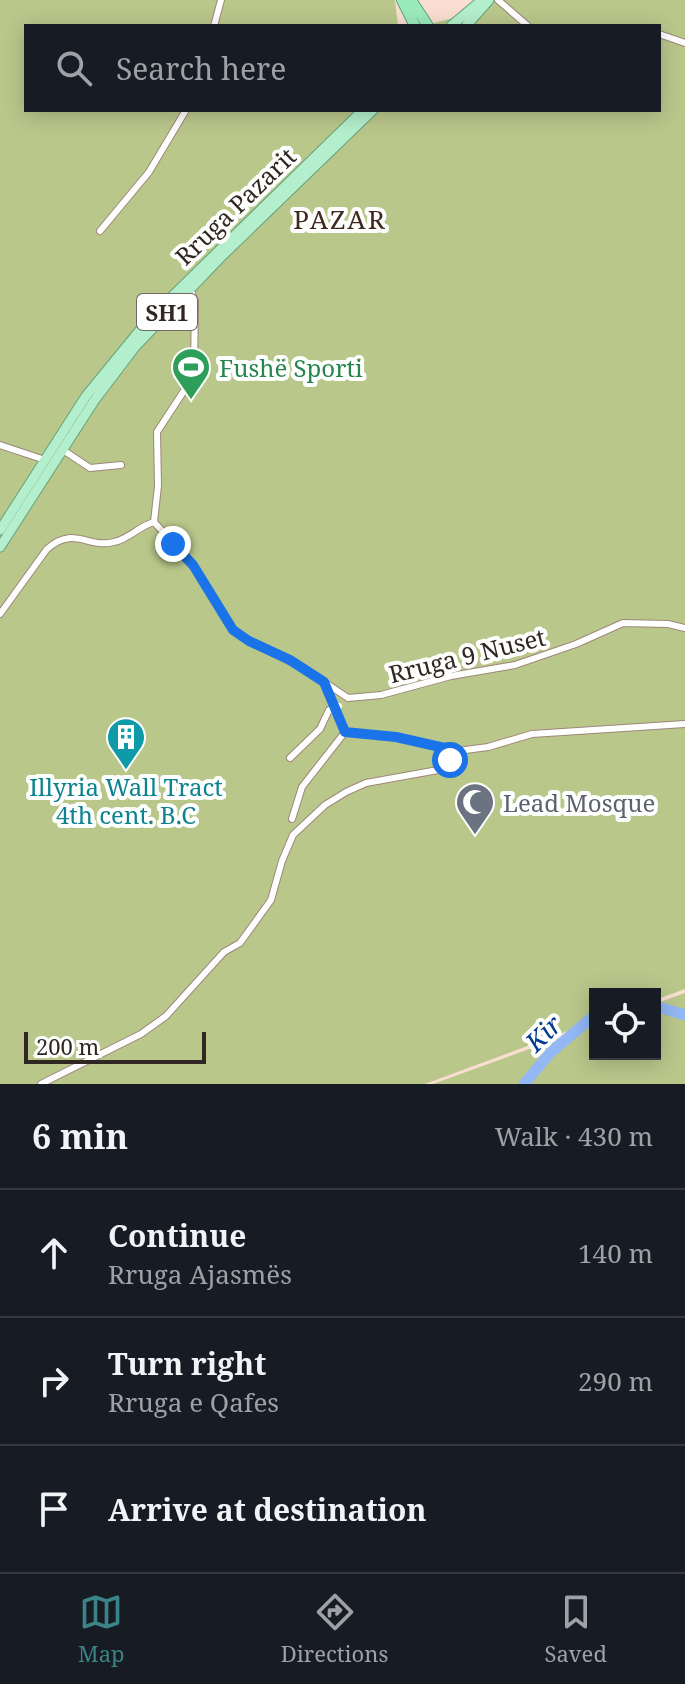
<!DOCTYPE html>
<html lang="en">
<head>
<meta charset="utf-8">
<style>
	body { margin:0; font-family:"Noto Serif",serif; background:#242831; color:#f1f3f6 }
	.controls { position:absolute; right:24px; bottom:24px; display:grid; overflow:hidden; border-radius:0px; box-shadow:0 4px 20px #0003 }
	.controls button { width:72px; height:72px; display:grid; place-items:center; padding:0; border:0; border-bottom:2px solid #363941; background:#171b24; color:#f1f3f6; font:40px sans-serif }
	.scale { position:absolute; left:24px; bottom:20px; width:182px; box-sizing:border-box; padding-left:8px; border:4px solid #312722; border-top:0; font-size:22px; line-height:28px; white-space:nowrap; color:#312722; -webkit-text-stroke:6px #fff; paint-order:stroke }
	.stop { position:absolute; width:24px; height:24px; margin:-18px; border:6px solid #1a73e8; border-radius:50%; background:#fff }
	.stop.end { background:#1a73e8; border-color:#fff; box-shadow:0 2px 8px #0008 }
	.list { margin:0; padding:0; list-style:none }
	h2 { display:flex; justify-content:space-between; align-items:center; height:104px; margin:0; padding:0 32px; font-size:34px }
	h2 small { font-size:26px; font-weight:400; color:#9ea1a6 }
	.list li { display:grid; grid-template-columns:52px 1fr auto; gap:24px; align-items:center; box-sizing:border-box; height:128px; padding:0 32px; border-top:2px solid #363941 }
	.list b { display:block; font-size:30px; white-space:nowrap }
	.list p { margin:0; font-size:26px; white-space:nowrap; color:#9ea1a6 }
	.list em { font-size:26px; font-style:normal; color:#9ea1a6 }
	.icon { flex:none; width:44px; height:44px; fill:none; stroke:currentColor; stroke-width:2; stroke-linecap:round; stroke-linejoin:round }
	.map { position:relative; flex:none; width:685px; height:1084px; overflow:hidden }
	.search { position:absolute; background:#171b24; box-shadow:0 4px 20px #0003; left:24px; right:24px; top:24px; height:88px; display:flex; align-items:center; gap:20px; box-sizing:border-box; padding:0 28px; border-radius:0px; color:#9ea1a6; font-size:30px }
	.sheet { height:488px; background:#171b24 }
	nav { display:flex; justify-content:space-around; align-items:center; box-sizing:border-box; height:112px; border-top:2px solid #363941; background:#171b24; font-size:22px; color:#9ea1a6 }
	nav a { display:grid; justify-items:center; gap:4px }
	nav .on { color:#3a8386 }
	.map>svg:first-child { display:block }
	.green { fill:#bac78b }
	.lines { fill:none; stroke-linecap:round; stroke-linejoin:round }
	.river { stroke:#93b8f5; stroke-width:11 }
	.minor-casing { stroke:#9e867a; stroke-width:8 }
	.primary-casing { stroke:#66a27c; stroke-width:11 }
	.trunk-casing { stroke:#66a27c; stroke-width:12 }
	.minor { stroke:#fff; stroke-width:6 }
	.primary { stroke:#b4efcd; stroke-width:9 }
	.trunk { stroke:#9beabc; stroke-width:10 }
	.minor-bridge-casing { stroke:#9e867a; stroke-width:8; stroke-linecap:butt }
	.minor-bridge { stroke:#fff; stroke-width:6 }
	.route { stroke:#1a73e8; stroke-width:10 }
	.labels { text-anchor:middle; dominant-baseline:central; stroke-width:8; stroke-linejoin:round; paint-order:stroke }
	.shield { fill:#fff; stroke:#6f6864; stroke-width:2 }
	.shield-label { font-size:22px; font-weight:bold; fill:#312722 }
	.street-label { font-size:24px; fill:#312722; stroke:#fff }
	.leisure-label { font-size:24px; fill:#27864d; stroke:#fff; text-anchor:start }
	.culture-label { font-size:24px; fill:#0d838f; stroke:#fff }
	.worship-label { font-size:24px; fill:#5b616d; stroke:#fff; text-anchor:start }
	.neighbourhood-label { font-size:26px; letter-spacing:2px; fill:#3f2b20; stroke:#fff }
	.water-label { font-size:26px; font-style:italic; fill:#033a90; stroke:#fff }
</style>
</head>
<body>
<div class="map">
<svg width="685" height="1084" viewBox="0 0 685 1084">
	<rect width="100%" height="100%" fill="#f9ded1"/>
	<path class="green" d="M 0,0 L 395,0 L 398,26 L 26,26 L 26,110 L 659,110 L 659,26 L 423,26 L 482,10 L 491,0 L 685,0 L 685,989 L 655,1000 L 655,994 L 595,994 L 595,1021 L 425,1084 L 0,1084 Z
		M 685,993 L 685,1084 L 433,1084 L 595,1025 L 595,1054 L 655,1054 L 655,1004 Z"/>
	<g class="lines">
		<path class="river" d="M 655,1006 L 685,1015
			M 524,1084 L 551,1052 L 595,1015"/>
		<defs>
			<path id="minor" d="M 498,0 L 528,26
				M 214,26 L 221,0
				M 659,34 L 685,43
				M 100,231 L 149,172 L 186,110
				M 190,289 L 195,301 L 194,369 L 191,380 L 157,432 L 158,486 L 154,522 L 193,565 L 233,630 L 249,641 L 303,668 L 348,698
				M 0,445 L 45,460
				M 63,450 L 90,468 L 121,465
				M 0,614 L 47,549 C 74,525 88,549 114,542 C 129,539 139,526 154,522
				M 324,684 L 345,732
				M 348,698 L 381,695 L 451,676 L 515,665 L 576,644 L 623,623 L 668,624 L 685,628
				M 345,732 L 396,737 L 458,751 L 488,747 L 532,734 L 685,724
				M 290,758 L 320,729 L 329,710
				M 292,819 L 302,787 L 345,732
				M 41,1084 L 141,1034 L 166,1016 L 224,952 L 240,943 L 271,900 L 282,861 L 293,835 L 325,805 L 346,792 L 366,783 L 438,770 L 458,751"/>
			<path id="primary" d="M 451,26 L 482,0
				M 466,26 L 489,0
				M 0,530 L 86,396 L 149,319 L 363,110
				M 0,547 L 94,401 L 135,347 L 222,256 L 373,110"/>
			<path id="trunk" d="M 402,0 L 415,26
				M 411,0 L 428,26"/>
		</defs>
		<use href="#minor" class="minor-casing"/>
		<use href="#primary" class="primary-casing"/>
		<use href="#trunk" class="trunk-casing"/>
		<use href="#minor" class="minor"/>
		<use href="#primary" class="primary"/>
		<use href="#trunk" class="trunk"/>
		<defs>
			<path id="minor-bridge" d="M 332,710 L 339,706"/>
		</defs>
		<use href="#minor-bridge" class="minor-bridge-casing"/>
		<use href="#minor-bridge" class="minor-bridge"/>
	</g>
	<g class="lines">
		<path class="route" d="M 173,544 L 193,565 L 233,630 L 249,641 L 290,660 L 324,682 L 345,732 L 396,737 L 458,751 L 450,760"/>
	</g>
	<defs>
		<symbol id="stadium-pin" viewBox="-11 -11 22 30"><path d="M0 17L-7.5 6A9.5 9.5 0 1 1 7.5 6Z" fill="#2e9e5b" stroke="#fff"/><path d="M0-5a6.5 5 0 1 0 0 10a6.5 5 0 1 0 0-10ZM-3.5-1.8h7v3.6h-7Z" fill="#fff"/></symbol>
		<symbol id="building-pin" viewBox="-11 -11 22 30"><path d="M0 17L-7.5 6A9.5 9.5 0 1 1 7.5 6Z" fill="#0f9aa8" stroke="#fff"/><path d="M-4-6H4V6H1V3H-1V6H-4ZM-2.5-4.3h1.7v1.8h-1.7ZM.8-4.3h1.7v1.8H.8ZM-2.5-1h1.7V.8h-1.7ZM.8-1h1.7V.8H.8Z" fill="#fff"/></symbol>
		<symbol id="mosque-pin" viewBox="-11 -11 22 30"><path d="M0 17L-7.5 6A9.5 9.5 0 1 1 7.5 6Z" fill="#6b7280" stroke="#fff"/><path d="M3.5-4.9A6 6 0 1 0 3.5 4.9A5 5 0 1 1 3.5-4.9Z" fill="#fff"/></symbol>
	</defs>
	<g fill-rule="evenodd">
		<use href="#stadium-pin" x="169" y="345" width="44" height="60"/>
		<use href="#building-pin" x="104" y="715" width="44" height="60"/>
		<use href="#mosque-pin" x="453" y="780" width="44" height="60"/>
	</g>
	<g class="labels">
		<rect class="shield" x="137" y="294" width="60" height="36" rx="6"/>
		<g class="shield-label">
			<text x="167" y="312">SH1</text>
		</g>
		<g class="street-label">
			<text transform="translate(235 206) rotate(-44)">Rruga Pazarit</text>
			<text transform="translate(467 655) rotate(-14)">Rruga 9 Nuset</text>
		</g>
		<g class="leisure-label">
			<text x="219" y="367">Fushë Sporti</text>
		</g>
		<g class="culture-label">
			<text x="126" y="786">Illyria Wall Tract<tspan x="126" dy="28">4th cent. B.C</tspan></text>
		</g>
		<g class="worship-label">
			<text x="503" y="802">Lead Mosque</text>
		</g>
		<g class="neighbourhood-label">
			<text x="340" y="219">PAZAR</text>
		</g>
		<g class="water-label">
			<text transform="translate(543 1033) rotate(-44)">Kir</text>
		</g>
	</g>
</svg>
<div class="controls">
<button><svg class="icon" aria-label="locate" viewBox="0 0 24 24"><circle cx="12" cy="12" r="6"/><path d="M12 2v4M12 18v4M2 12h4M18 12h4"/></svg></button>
</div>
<div class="scale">200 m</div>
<div class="stop" style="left:450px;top:760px"></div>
<div class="stop end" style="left:173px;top:544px"></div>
<div class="search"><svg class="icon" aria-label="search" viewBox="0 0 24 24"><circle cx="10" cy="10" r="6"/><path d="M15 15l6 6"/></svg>Search here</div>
</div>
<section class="sheet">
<h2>6 min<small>Walk · 430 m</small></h2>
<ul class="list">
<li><svg class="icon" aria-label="ahead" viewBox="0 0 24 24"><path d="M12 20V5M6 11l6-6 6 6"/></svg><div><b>Continue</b><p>Rruga Ajasmës</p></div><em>140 m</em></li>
<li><svg class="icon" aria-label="right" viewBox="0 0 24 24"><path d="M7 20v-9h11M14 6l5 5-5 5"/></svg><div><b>Turn right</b><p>Rruga e Qafes</p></div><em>290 m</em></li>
<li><svg class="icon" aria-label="arrive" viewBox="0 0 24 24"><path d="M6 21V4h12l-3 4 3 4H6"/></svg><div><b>Arrive at destination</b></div></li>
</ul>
</section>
<nav>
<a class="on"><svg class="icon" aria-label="map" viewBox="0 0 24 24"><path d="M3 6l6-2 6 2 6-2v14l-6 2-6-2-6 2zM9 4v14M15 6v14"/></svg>Map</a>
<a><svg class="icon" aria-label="directions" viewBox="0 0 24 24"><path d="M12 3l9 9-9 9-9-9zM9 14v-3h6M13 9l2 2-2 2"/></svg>Directions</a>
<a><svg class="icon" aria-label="saved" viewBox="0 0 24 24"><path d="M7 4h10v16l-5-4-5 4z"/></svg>Saved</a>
</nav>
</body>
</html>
